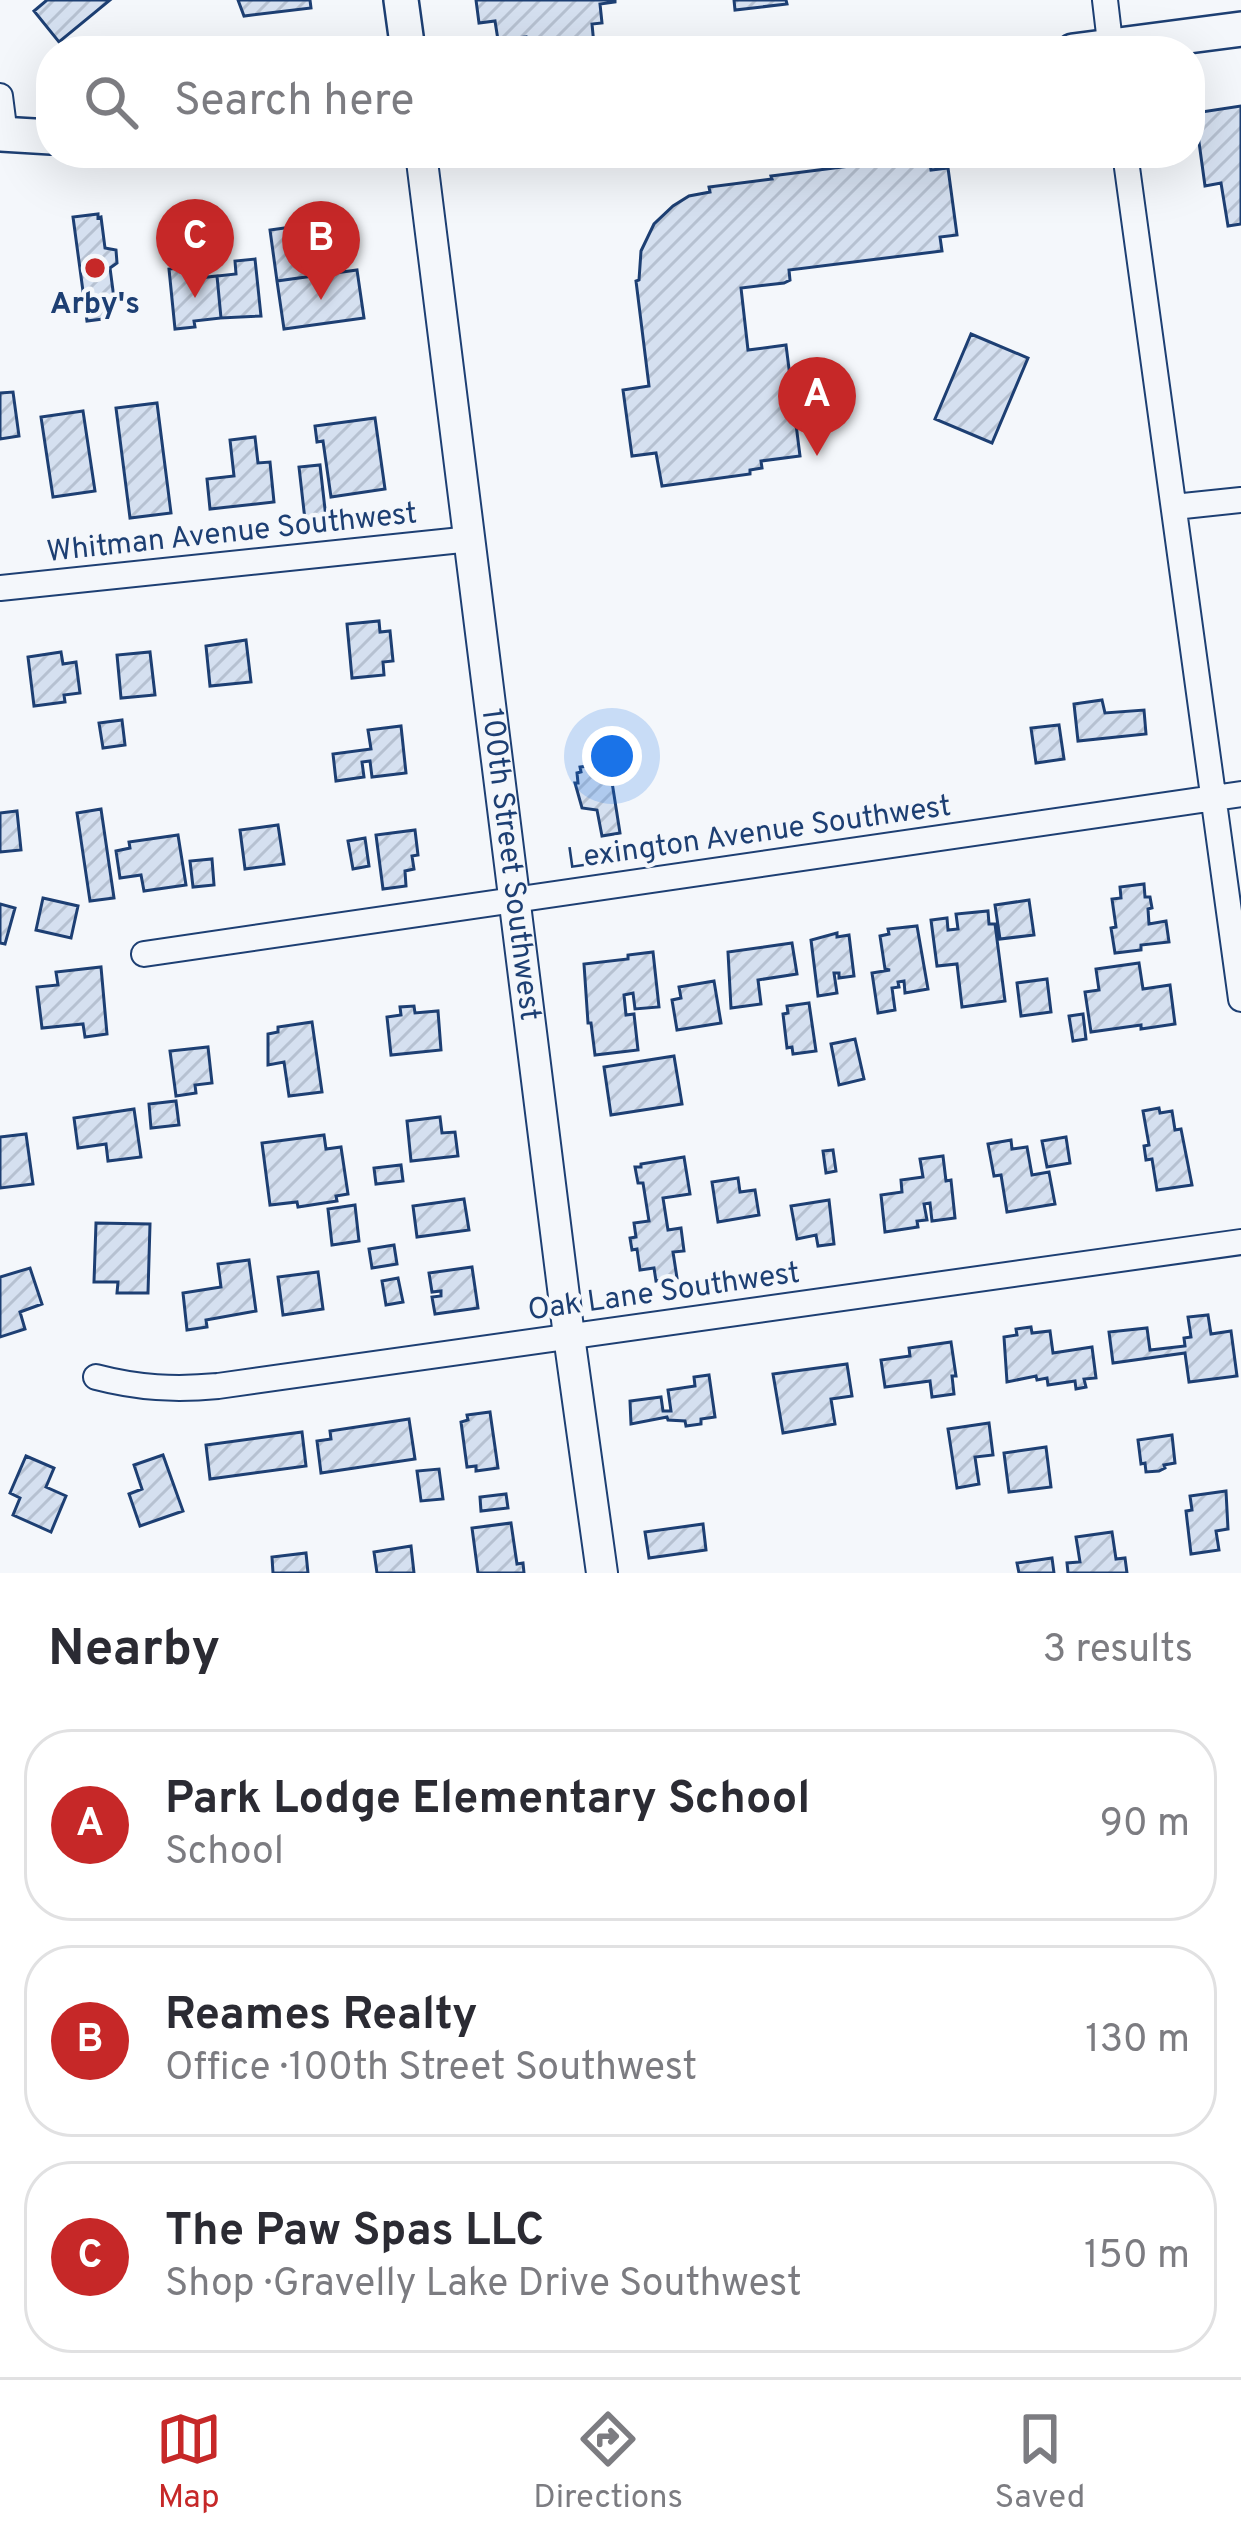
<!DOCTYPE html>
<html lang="en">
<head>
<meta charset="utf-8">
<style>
	body { margin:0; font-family:Overpass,sans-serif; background:#f2f2f3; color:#2b2b33 }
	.you { position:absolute; left:612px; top:756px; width:42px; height:42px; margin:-30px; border:9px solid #fff; border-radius:50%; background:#1a73e8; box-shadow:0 0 0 18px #1a73e833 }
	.badge { display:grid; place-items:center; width:78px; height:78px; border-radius:50%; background:#c62828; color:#fff; font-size:39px; font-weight:700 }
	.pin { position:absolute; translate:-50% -99px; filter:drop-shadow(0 3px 6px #0008) }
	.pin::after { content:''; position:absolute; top:63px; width:42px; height:36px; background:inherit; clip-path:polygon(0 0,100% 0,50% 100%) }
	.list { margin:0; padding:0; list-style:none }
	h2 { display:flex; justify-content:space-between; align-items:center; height:156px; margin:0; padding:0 48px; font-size:51px }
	h2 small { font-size:39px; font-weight:400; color:#7c7c81 }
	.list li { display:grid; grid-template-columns:78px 1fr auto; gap:36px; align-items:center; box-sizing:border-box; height:192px; margin:0 24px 24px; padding:0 24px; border:3px solid #e1e1e2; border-radius:48px }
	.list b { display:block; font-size:45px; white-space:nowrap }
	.list p { margin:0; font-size:39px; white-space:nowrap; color:#7c7c81 }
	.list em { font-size:39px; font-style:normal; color:#7c7c81 }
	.icon { flex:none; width:66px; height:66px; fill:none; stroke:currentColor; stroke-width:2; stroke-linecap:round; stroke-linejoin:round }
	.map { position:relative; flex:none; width:1241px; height:1573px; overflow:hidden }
	.search { position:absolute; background:#fff; box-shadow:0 12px 48px #0002; left:36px; right:36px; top:36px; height:132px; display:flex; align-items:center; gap:30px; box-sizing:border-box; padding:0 42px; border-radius:48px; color:#7c7c81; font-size:45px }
	.sheet { height:804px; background:#fff }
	nav { display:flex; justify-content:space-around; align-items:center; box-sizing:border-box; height:168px; border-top:3px solid #e1e1e2; background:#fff; font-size:33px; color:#7c7c81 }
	nav a { display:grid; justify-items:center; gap:6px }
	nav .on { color:#c62828 }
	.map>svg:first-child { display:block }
	.building { fill:url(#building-hatch); stroke:#1d3f73; stroke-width:3 }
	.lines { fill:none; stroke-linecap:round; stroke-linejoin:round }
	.minor-casing { stroke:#1d3f73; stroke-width:28 }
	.tertiary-casing { stroke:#1d3f73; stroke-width:34 }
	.secondary-casing { stroke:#1d3f73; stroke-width:38 }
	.minor { stroke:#f4f7fb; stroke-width:24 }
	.tertiary { stroke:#f4f7fb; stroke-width:30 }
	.secondary { stroke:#f4f7fb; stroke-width:33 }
	.poi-dot { fill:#c62828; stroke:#f4f7fb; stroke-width:4.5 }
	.labels { text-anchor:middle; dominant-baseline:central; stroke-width:9; stroke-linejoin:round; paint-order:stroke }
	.poi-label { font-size:30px; font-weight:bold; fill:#1d3f73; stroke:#f4f7fb }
	.street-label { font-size:30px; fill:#1d3f73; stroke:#f4f7fb }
</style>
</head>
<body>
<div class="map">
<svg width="1241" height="1573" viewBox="0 0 1241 1573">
	<defs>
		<pattern id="building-hatch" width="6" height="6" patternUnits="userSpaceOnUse" patternTransform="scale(3)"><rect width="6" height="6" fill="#d5e0f0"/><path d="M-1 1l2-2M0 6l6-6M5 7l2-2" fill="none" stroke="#b6c1d1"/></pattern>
	</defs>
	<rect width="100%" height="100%" fill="#f4f7fb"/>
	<path class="building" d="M 47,0 L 110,0 L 59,42 L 34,11 Z
		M 238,0 L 310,0 L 311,8 L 244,16 Z
		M 476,0 L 615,0 L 615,2 L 600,4 L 602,23 L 592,24 L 594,45 L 527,51 L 526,37 L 498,40 L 495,21 L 479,23 Z
		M 734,0 L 786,0 L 787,4 L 735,10 Z
		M 1241,106 L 1241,224 L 1228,226 L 1221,183 L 1205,186 L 1195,113 Z
		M 929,156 L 931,170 L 948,168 L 957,235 L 940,237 L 942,251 L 789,270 L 790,280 L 784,283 L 741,288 L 748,350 L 786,345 L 800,456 L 761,461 L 762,468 L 750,470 L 750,474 L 662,486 L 656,453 L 632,456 L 623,390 L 649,386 L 636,281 L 639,280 L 641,251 L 654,224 L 673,206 L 689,196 L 710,192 L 709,187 L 772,179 L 771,176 Z
		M 98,214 L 98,218 L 101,217 L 105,248 L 116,250 L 117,263 L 110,268 L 115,306 L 109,306 L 111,318 L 87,321 L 73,217 Z
		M 306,225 L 313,276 L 277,281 L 270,230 Z
		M 255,259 L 261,316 L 221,318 L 217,276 L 236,274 L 235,261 Z
		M 189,267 L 190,279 L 217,276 L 221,318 L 194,321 L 195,327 L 175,329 L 169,269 Z
		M 357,270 L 364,318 L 284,329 L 277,281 Z
		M 971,334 L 1028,358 L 992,443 L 935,419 Z
		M 13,392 L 19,436 L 0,439 L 0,393 Z
		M 157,403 L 171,513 L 130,518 L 116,408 Z
		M 83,411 L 95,491 L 53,497 L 41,417 Z
		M 375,418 L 385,489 L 331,497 L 323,441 L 317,442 L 315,426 Z
		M 255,437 L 258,463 L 270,462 L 274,502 L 210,509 L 207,479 L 234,476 L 230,440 Z
		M 320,465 L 326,518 L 305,520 L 299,467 Z
		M 379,621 L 380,632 L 390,631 L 393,661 L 383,662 L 384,675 L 352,678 L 347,624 Z
		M 246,640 L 251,682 L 210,686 L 206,646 Z
		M 61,652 L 63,664 L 76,662 L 80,693 L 64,695 L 65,702 L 34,706 L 28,657 Z
		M 150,652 L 155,695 L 121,698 L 117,655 Z
		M 1102,700 L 1105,713 L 1144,710 L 1146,734 L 1078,741 L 1074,704 Z
		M 122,720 L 125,745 L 103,748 L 99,723 Z
		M 1059,725 L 1064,759 L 1036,763 L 1031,728 Z
		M 401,726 L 406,773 L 372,777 L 370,761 L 362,762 L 364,777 L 336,781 L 333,754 L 371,749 L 368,730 Z
		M 609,763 L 620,833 L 602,836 L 597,810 L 582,808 L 575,783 L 578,783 L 577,773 L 581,772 L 580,767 Z
		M 101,809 L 114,898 L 90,901 L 77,813 Z
		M 17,811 L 21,850 L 0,852 L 0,813 Z
		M 278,825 L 284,864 L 245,869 L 240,830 Z
		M 415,830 L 418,855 L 412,856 L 414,869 L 405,871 L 406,886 L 383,889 L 376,835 Z
		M 178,835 L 186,885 L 144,891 L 141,875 L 120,878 L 116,851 L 130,848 L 129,842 Z
		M 365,838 L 369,866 L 353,869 L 348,841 Z
		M 212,859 L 214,885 L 193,887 L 190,861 Z
		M 1144,884 L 1145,897 L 1150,897 L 1152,908 L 1148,909 L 1149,924 L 1166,921 L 1169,942 L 1141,945 L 1141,950 L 1115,953 L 1111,928 L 1116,927 L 1112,899 L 1121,898 L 1120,887 Z
		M 43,898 L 78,906 L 71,938 L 36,930 Z
		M 1029,900 L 1034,935 L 1000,939 L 995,905 Z
		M 0,904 L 15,908 L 5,944 L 0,943 Z
		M 988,911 L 989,924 L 995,924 L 1005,1001 L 962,1007 L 957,964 L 937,966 L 931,920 L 947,918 L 948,930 L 958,929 L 956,914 Z
		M 917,926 L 928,989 L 905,993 L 904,981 L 898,982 L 899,987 L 892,988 L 895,1010 L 878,1013 L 872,973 L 890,970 L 885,969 L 880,936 L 889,934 L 888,929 Z
		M 837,933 L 837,937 L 849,935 L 854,976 L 839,978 L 839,973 L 834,973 L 837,993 L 818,996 L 811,940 Z
		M 792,943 L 797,974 L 758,980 L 761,1004 L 731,1008 L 728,952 Z
		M 653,952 L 659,1007 L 635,1009 L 633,993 L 624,995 L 626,1015 L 634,1014 L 638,1050 L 595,1055 L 591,1023 L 588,1023 L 584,964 L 628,959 L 628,955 Z
		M 1139,963 L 1143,989 L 1170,985 L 1175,1024 L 1141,1029 L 1141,1025 L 1091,1032 L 1085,992 L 1099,990 L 1096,969 Z
		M 101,967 L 107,1034 L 85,1037 L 83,1024 L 42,1028 L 37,987 L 58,985 L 56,972 Z
		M 1047,979 L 1051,1012 L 1021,1016 L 1017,983 Z
		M 714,981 L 721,1023 L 677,1030 L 672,1000 L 681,998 L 679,987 Z
		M 809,1003 L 816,1051 L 793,1054 L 792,1047 L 787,1048 L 783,1014 L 788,1013 L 787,1006 Z
		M 414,1006 L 415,1013 L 438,1011 L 441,1050 L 391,1055 L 387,1017 L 401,1015 L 400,1007 Z
		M 1083,1014 L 1086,1039 L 1073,1041 L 1069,1016 Z
		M 312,1022 L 322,1092 L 289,1096 L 284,1062 L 268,1065 L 268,1034 L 278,1032 L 278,1027 Z
		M 855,1039 L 864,1079 L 839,1085 L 831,1044 Z
		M 208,1047 L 212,1083 L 195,1085 L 196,1093 L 176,1096 L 170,1051 Z
		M 674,1056 L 682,1104 L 611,1115 L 604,1067 Z
		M 176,1101 L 179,1125 L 151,1128 L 149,1104 Z
		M 1159,1108 L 1160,1113 L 1172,1111 L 1175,1130 L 1181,1129 L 1192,1185 L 1157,1190 L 1152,1159 L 1146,1160 L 1144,1146 L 1149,1145 L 1143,1111 Z
		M 134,1109 L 141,1157 L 108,1161 L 106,1144 L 78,1148 L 74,1118 Z
		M 440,1117 L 442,1133 L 455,1132 L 458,1156 L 411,1161 L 407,1121 Z
		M 26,1134 L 33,1184 L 0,1188 L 0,1137 Z
		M 324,1135 L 326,1149 L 341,1147 L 348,1194 L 336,1196 L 337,1201 L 298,1207 L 297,1202 L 270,1205 L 262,1143 Z
		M 1066,1137 L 1070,1163 L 1047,1167 L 1042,1141 Z
		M 1011,1140 L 1012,1149 L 1027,1147 L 1032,1175 L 1049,1172 L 1055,1204 L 1007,1212 L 1001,1175 L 994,1176 L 988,1144 Z
		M 833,1150 L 836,1171 L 826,1173 L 823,1151 Z
		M 943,1156 L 946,1181 L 951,1180 L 955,1218 L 932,1221 L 930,1203 L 924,1204 L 927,1220 L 917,1221 L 918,1227 L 885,1232 L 881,1195 L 902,1192 L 901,1180 L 923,1177 L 920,1159 Z
		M 684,1157 L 690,1194 L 663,1198 L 668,1230 L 681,1228 L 684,1251 L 673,1252 L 677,1278 L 656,1281 L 654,1268 L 640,1270 L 637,1249 L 632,1250 L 630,1238 L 636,1237 L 634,1223 L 649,1221 L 643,1183 L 638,1183 L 635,1167 L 641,1167 L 641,1164 Z
		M 401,1165 L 403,1181 L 376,1184 L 374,1168 Z
		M 738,1178 L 740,1192 L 755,1190 L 759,1215 L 718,1222 L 712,1182 Z
		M 464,1199 L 469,1230 L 417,1237 L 413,1206 Z
		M 829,1200 L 834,1244 L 818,1246 L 816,1235 L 797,1239 L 791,1206 Z
		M 355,1205 L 359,1241 L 332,1245 L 328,1209 Z
		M 96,1223 L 150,1224 L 148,1293 L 117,1293 L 118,1282 L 94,1282 Z
		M 394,1245 L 397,1264 L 372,1268 L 369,1249 Z
		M 249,1260 L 256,1311 L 206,1320 L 207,1327 L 187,1330 L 183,1293 L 221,1287 L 218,1264 Z
		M 472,1267 L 478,1308 L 435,1314 L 432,1297 L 441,1296 L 441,1291 L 432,1292 L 429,1273 Z
		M 30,1268 L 42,1304 L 20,1312 L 25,1329 L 0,1337 L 0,1277 Z
		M 318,1272 L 323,1309 L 283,1315 L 278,1277 Z
		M 398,1278 L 403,1302 L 386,1305 L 382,1281 Z
		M 1208,1315 L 1211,1334 L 1231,1331 L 1237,1376 L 1189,1382 L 1185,1353 L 1113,1363 L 1109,1332 L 1147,1328 L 1150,1350 L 1185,1346 L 1184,1338 L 1191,1337 L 1188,1317 Z
		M 1031,1327 L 1032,1333 L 1050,1331 L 1053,1353 L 1092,1347 L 1096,1378 L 1084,1379 L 1086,1387 L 1076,1389 L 1075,1381 L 1048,1385 L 1047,1378 L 1037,1380 L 1036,1376 L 1007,1382 L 1004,1337 L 1017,1335 L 1016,1329 Z
		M 951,1342 L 956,1376 L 952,1376 L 954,1394 L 932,1397 L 930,1381 L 885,1387 L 881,1360 L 910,1356 L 909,1348 Z
		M 847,1364 L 852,1396 L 831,1399 L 835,1424 L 783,1433 L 773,1374 Z
		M 709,1375 L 715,1417 L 701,1419 L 701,1424 L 686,1426 L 685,1421 L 668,1420 L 667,1417 L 631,1424 L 630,1401 L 661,1397 L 663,1411 L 671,1411 L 668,1390 L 695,1386 L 694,1377 Z
		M 490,1412 L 498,1468 L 476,1471 L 476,1466 L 467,1467 L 461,1422 L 468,1420 L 467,1415 Z
		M 409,1419 L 415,1459 L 321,1473 L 317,1441 L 331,1439 L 330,1431 Z
		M 989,1423 L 993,1455 L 975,1457 L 979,1484 L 957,1488 L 948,1429 Z
		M 302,1432 L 306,1466 L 210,1479 L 206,1445 Z
		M 1172,1435 L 1175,1463 L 1164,1465 L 1165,1468 L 1159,1471 L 1146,1472 L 1145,1463 L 1141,1464 L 1138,1440 Z
		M 1046,1447 L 1051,1487 L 1009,1492 L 1004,1453 Z
		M 163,1455 L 183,1511 L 140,1526 L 129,1494 L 142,1489 L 134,1465 Z
		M 26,1456 L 54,1468 L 46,1487 L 66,1496 L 51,1532 L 13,1515 L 20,1498 L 10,1493 Z
		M 439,1469 L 443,1499 L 421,1501 L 417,1471 Z
		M 1226,1491 L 1228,1529 L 1216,1531 L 1219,1550 L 1191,1554 L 1186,1511 L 1192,1510 L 1190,1496 Z
		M 506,1494 L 508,1508 L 481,1511 L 480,1497 Z
		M 511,1523 L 517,1564 L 523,1563 L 524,1573 L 478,1573 L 472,1528 Z
		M 703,1524 L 706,1550 L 649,1558 L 645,1532 Z
		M 1112,1532 L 1116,1559 L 1125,1558 L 1127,1573 L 1068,1573 L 1067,1563 L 1080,1562 L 1076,1537 Z
		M 411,1546 L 414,1573 L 377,1573 L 374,1552 Z
		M 306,1553 L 308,1573 L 273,1573 L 272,1557 Z
		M 1052,1558 L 1054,1573 L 1019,1573 L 1017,1563 Z"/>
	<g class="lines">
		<defs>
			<path id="minor" d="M 1105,0 L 1111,51
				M 0,96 L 5,135
				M 1125,153 L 1241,999
				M 1174,507 L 1241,500
				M 0,588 L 471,539
				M 144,954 L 1241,794
				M 96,1377 C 138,1388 175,1390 218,1386 L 1241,1242"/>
			<g id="tertiary">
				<path id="s1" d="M 421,153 L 569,1336 L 602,1573"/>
			</g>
			<path id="secondary" d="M 401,0 L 408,51
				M 1073,51 L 1241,29
				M 0,134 L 51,137"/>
		</defs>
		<use href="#minor" class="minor-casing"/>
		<use href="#tertiary" class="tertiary-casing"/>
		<use href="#secondary" class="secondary-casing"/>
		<use href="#minor" class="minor"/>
		<use href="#tertiary" class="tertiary"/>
		<use href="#secondary" class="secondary"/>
	</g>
	<circle class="poi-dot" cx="95" cy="268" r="12"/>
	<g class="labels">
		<g class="poi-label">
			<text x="95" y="305">Arby's</text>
		</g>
		<g class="street-label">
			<text transform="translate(232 534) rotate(-6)">Whitman Avenue Southwest</text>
			<text transform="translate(759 834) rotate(-8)">Lexington Avenue Southwest</text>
			<text stroke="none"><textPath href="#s1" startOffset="717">100th Street Southwest</textPath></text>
			<text transform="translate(664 1293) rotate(-8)">Oak Lane Southwest</text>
		</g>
	</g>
</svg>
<div class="you"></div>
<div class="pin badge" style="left:817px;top:456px">A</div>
<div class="pin badge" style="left:321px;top:300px">B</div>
<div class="pin badge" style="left:195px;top:298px">C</div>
<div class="search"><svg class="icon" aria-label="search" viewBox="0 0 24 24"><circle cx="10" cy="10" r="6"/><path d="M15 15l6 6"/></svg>Search here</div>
</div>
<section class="sheet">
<h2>Nearby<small>3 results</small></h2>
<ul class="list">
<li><span class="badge">A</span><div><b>Park Lodge Elementary School</b><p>School</p></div><em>90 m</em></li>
<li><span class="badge">B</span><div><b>Reames Realty</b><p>Office · 100th Street Southwest</p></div><em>130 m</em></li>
<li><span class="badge">C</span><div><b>The Paw Spas LLC</b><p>Shop · Gravelly Lake Drive Southwest</p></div><em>150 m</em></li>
</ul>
</section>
<nav>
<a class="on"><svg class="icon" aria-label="map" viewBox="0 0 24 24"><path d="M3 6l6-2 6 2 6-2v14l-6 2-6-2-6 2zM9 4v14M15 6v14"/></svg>Map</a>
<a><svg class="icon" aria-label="directions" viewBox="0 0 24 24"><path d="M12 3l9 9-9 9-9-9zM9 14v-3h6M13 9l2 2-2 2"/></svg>Directions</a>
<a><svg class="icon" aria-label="saved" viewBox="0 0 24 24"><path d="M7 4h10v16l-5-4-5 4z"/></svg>Saved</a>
</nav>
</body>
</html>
